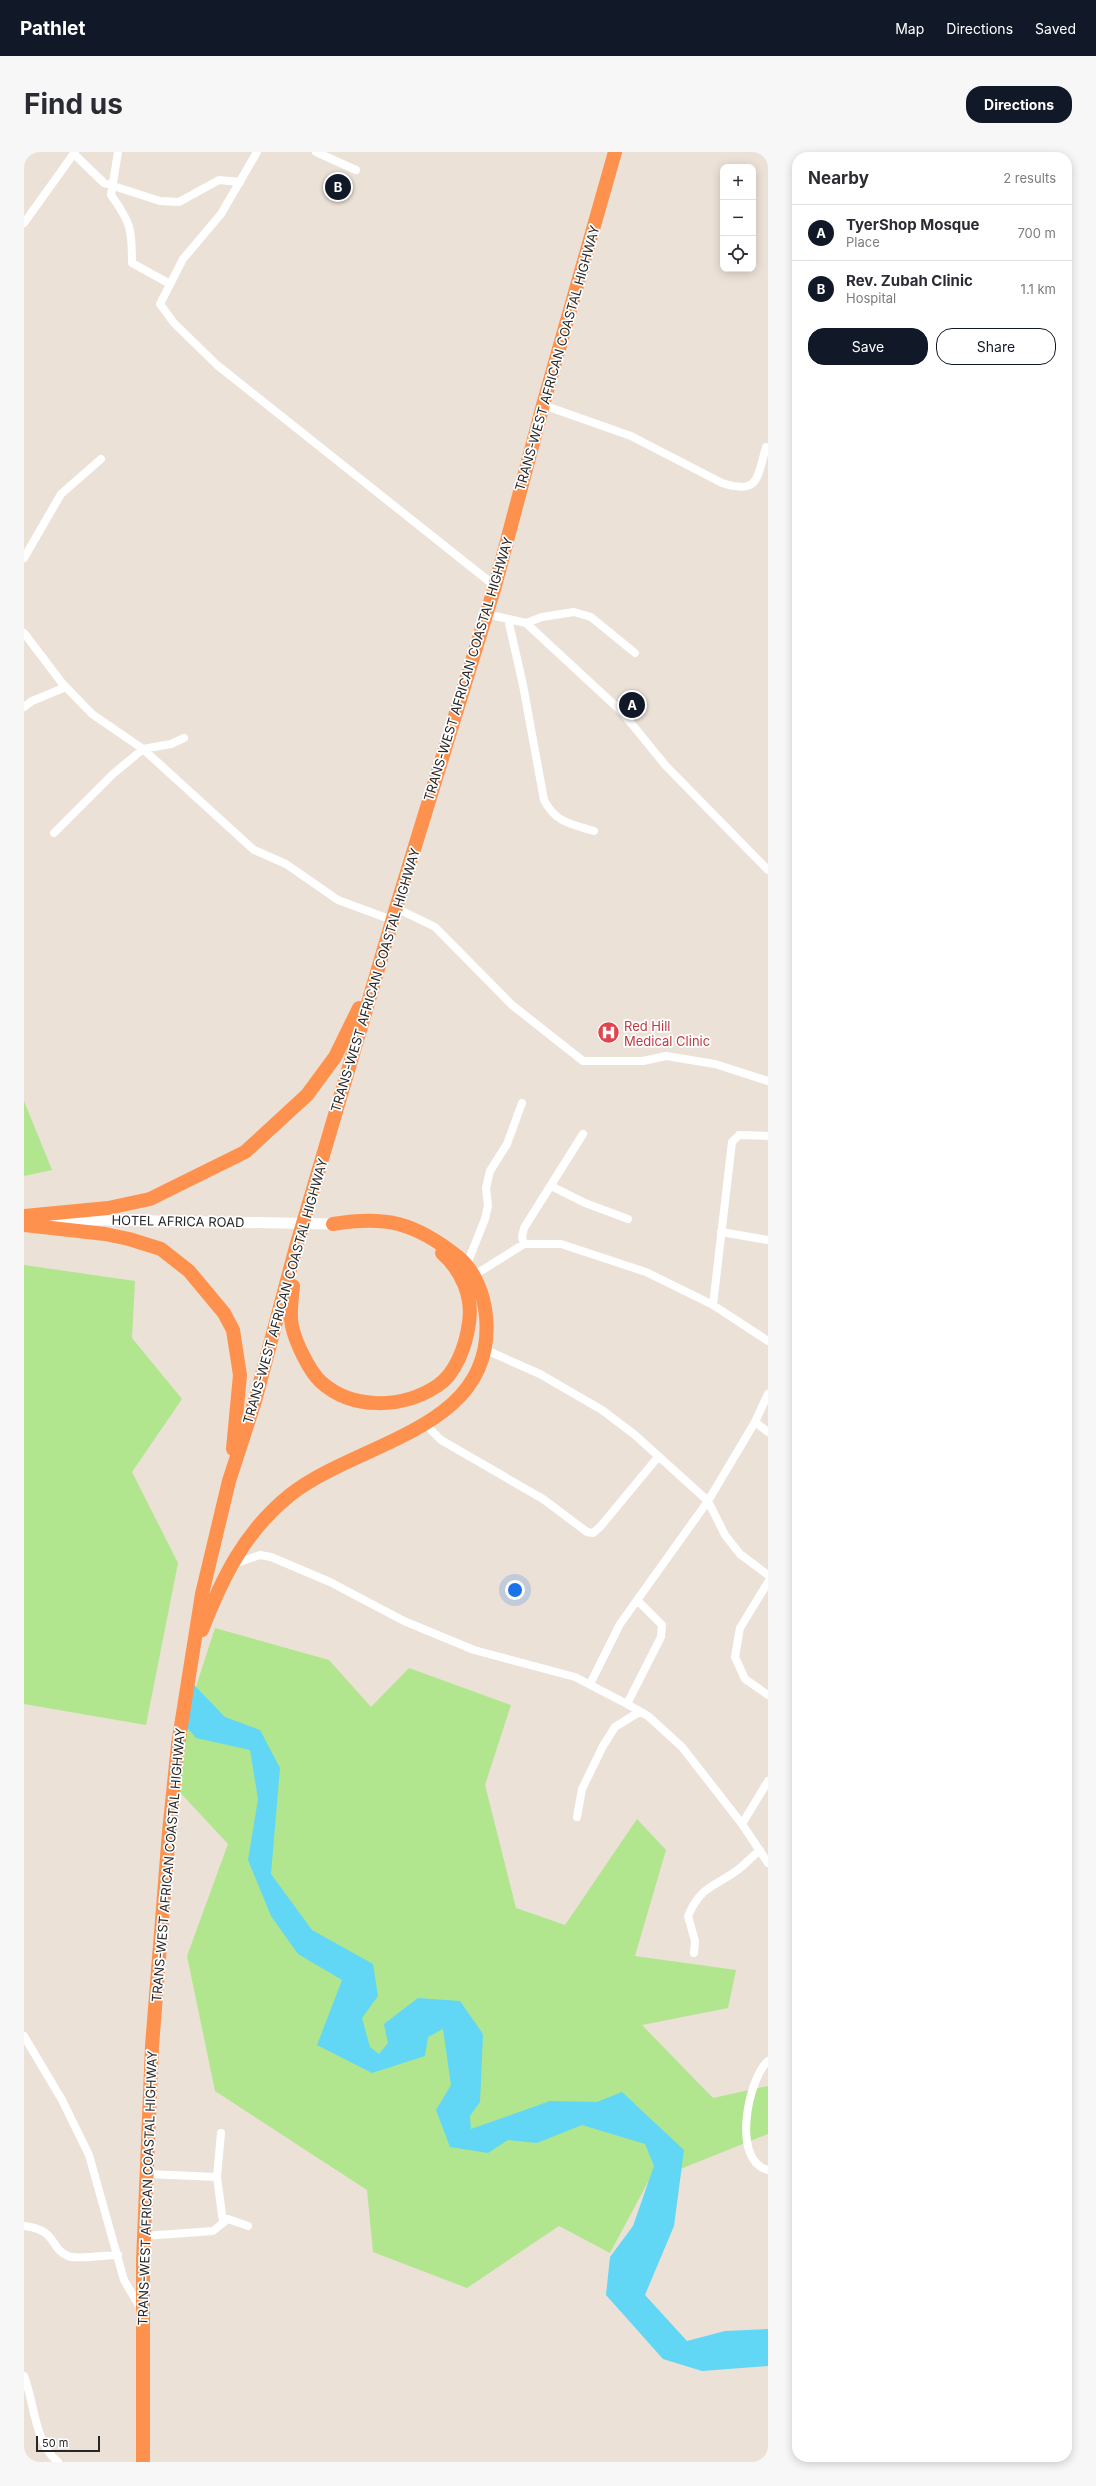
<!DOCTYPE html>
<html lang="en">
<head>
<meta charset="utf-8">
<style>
	body { margin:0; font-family:Inter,sans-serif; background:#f7f7f7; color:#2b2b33 }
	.controls { position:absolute; right:12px; top:12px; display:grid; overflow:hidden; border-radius:8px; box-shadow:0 2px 10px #0003 }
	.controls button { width:36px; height:36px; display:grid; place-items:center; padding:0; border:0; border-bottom:1px solid #e1e1e2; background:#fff; color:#2b2b33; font:20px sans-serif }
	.scale { position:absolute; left:12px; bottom:10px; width:64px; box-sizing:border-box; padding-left:4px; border:2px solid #272727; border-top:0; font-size:11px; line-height:14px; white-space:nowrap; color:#272727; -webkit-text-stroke:3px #fff; paint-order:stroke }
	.you { position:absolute; left:491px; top:1438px; width:14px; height:14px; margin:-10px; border:3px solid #fff; border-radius:50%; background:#1a73e8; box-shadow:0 0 0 6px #1a73e833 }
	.badge { display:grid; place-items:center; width:26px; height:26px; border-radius:50%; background:#111827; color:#fff; font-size:13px; font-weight:700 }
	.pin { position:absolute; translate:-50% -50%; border:2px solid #fff; box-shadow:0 1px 4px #0006 }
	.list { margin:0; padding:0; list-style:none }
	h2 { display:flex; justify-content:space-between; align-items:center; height:52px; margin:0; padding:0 16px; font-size:17px }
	h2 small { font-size:13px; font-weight:400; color:#7c7c81 }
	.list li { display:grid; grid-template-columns:26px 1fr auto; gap:12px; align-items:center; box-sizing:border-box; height:56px; padding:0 16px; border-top:1px solid #e1e1e2 }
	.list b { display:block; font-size:15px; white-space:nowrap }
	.list p { margin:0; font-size:13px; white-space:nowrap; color:#7c7c81 }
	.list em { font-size:13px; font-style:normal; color:#7c7c81 }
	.actions { display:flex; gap:8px; padding:12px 16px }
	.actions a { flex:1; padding:9px 0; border:1px solid #111827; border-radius:16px; text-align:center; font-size:14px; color:#111827 }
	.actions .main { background:#111827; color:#fff }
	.icon { flex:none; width:22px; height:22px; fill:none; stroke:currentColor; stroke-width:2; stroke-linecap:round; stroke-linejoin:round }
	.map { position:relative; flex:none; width:744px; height:2310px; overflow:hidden; border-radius:16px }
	header { display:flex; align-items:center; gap:24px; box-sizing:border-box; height:56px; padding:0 20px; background:#111827; color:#fff }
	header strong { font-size:19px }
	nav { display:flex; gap:22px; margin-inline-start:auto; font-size:14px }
	.intro { display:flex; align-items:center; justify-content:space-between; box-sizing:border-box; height:96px; padding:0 24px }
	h1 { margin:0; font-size:28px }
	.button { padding:10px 18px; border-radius:16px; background:#111827; color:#fff; font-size:14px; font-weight:700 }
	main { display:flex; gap:24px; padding:0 24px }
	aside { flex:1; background:#fff; border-radius:16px; box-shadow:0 2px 10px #0003 }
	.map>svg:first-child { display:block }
	.green { fill:#b1e68f }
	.water { fill:#61d6f5 }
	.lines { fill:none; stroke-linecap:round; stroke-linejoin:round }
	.street { stroke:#fff; stroke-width:8 }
	.secondary { stroke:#fff; stroke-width:11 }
	.highway { stroke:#ff914e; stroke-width:14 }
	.labels { text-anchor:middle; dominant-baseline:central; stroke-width:3.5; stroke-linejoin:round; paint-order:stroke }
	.street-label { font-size:13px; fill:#272727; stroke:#fff }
	.health-label { font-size:13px; fill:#be3a42; stroke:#fff; text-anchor:start }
</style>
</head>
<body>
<header>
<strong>Pathlet</strong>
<nav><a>Map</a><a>Directions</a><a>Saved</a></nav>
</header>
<div class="intro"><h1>Find us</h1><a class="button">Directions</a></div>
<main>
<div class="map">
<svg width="744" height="2310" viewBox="0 0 744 2310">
	<rect width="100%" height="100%" fill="#ebe1d7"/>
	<path class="green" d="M 0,949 L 28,1018 L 0,1024 Z
		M 0,1113 L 111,1129 L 108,1186 L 158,1247 L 108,1320 L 154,1411 L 122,1573 L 0,1552 Z
		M 191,1476 L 305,1508 L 347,1555 L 385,1516 L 487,1553 L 461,1633 L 492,1756 L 541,1773 L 613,1667 L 642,1698 L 611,1804 L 712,1818 L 704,1856 L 618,1873 L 689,1946 L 744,1934 L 744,1982 L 624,2030 L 586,2101 L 535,2074 L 443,2136 L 349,2100 L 343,2038 L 191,1939 L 163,1804 L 204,1692 L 151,1635 L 157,1581 Z"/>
	<path class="water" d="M 170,1533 L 201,1565 L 236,1578 L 256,1616 L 247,1722 L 288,1778 L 349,1812 L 354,1844 L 338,1866 L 346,1895 L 355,1902 L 364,1891 L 360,1872 L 394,1846 L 436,1849 L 459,1882 L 456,1950 L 446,1964 L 447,1977 L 526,1949 L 573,1950 L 598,1940 L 660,1998 L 650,2074 L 621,2143 L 663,2189 L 701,2179 L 744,2177 L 744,2214 L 678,2219 L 639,2207 L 582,2143 L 586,2105 L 609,2074 L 630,2014 L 621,1992 L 558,1973 L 513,1991 L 484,1988 L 464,2001 L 426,1995 L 412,1958 L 427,1933 L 419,1877 L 404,1885 L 401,1904 L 348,1921 L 293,1893 L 318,1828 L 274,1802 L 247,1764 L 224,1708 L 234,1647 L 226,1598 L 172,1586 L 159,1571 Z"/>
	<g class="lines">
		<path class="street" d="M 94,0 L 87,43 C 107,71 108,77 108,111 L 146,132
			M 233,0 L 197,62 L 159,107 L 136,152 L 150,171 L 193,213 L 471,434
			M 292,0 L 332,18
			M 51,3 L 80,31 L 136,49 L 155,50 L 195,28 L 216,30
			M 0,71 L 51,0
			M 519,253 L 607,284 L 698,331 C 735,343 733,326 742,295
			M 0,406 L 37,342 L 77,307
			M 462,462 L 502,471 L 518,465 L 550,460 L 567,465 L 611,501
			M 484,467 L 499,533 L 520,648 C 532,671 547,672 570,679
			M 502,471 L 598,560 L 642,614 L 744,718
			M 0,481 L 38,531 L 68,562 L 119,597 L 147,592 L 160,586
			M 0,555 L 8,549 L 42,535
			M 30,681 L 89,622 L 119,597 L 230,698 L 262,712 L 314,748 L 368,768
			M 372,756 L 411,775 L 488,853 L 559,909 L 619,909 L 642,904 L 691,912 L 744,929
			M 527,1034 L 561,1051 L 604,1067
			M 697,1080 L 744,1088
			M 500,1092 L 498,1085 L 500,1076 L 559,982
			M 443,1112 L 461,1067 L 464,1054 L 462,1036 L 466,1019 L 483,992 L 498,951
			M 449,1124 L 500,1092 L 537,1092 L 622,1120 L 689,1153 L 744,1189
			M 689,1153 L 708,990 L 715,983 L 744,984
			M 462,1198 L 516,1222 L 578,1258 L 611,1283 L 684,1349 L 701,1383 L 716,1402 L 744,1423
			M 731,1270 L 744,1280
			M 402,1273 L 417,1288 L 519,1347 L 563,1380 L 569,1381 L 576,1375 L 634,1305
			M 210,1412 L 236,1403 L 247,1405 L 306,1430 L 380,1469 L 450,1498 L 551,1525 L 603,1552 L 624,1564 L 658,1595 L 718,1672 L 744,1711
			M 744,1430 L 716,1476 L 711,1505 L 721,1527 L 744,1543
			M 566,1532 L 596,1472 L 684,1349 L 731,1270 L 744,1242
			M 603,1552 L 637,1485 L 638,1473 L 614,1449
			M 553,1665 L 558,1637 L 579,1594 L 591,1575 L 615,1560
			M 718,1672 L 744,1629
			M 670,1801 L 671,1789 L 664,1764 C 677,1733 691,1735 715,1717 C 722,1711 729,1704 736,1698
			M 0,1884 L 38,1948 L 65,2003 L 100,2128 L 117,2157
			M 744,1909 C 724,1927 707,2009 744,2018
			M 197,1981 L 193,2025 L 199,2070
			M 123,2022 L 193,2025
			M 0,2074 C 34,2078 25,2096 44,2104 C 53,2108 82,2103 94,2103
			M 120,2084 L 189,2079 L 204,2067 L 224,2074
			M 0,2224 C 11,2252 10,2290 34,2310"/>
		<path class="secondary" d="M 25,1067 L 309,1072"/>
		<path class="highway" d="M 0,1064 L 84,1056 L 126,1047 L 221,1000 L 283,943 L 311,905 L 335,856
			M 0,1073 L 81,1082 L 105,1087 L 137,1097 L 165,1119 L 200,1161 L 209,1178 L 216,1223 L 209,1297
			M 269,1134 C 268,1147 265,1161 268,1174 C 271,1189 285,1219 297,1230 C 328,1258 378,1257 413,1234 C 432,1222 442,1193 445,1171 C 449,1145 438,1119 418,1101
			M 178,1478 C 198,1426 221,1379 266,1343 C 334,1289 473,1278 462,1164 C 460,1143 451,1118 433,1104 C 391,1071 362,1063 309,1072
			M 119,2310 L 119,2109 L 128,1894 L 145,1680 L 154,1593 L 178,1442 L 205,1329 L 231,1249 L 272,1095 L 372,756 L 471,434 L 519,253 L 591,0"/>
	</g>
	<defs>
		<symbol id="hospital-disc" viewBox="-11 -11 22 22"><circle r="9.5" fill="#e0444e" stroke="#fff"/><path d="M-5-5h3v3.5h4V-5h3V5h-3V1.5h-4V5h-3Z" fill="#fff"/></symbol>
	</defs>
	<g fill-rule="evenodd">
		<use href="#hospital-disc" x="572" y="868" width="25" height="25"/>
	</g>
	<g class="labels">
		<g class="street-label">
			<text transform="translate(533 206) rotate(-74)">TRANS-WEST AFRICAN COASTAL HIGHWAY</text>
			<text transform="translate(444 517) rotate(-73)">TRANS-WEST AFRICAN COASTAL HIGHWAY</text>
			<text transform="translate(351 828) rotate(-73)">TRANS-WEST AFRICAN COASTAL HIGHWAY</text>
			<text transform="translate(154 1069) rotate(1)">HOTEL AFRICA ROAD</text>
			<text transform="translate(261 1139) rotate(-74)">TRANS-WEST AFRICAN COASTAL HIGHWAY</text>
			<text transform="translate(144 1713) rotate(-85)">TRANS-WEST AFRICAN COASTAL HIGHWAY</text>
			<text transform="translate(123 2036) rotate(-88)">TRANS-WEST AFRICAN COASTAL HIGHWAY</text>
		</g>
		<g class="health-label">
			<text x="600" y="874">Red Hill<tspan x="600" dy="15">Medical Clinic</tspan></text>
		</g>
	</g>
</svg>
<div class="controls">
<button>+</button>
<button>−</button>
<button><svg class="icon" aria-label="locate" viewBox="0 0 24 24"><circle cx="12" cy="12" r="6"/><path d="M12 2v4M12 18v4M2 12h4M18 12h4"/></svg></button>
</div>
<div class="scale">50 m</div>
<div class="you"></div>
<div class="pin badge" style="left:608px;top:553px">A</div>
<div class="pin badge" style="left:314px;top:35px">B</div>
</div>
<aside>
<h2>Nearby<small>2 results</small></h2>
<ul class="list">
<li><span class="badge">A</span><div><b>TyerShop Mosque</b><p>Place</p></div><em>700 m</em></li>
<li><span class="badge">B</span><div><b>Rev. Zubah Clinic</b><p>Hospital</p></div><em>1.1 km</em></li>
</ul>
<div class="actions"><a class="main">Save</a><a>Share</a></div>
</aside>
</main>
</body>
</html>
